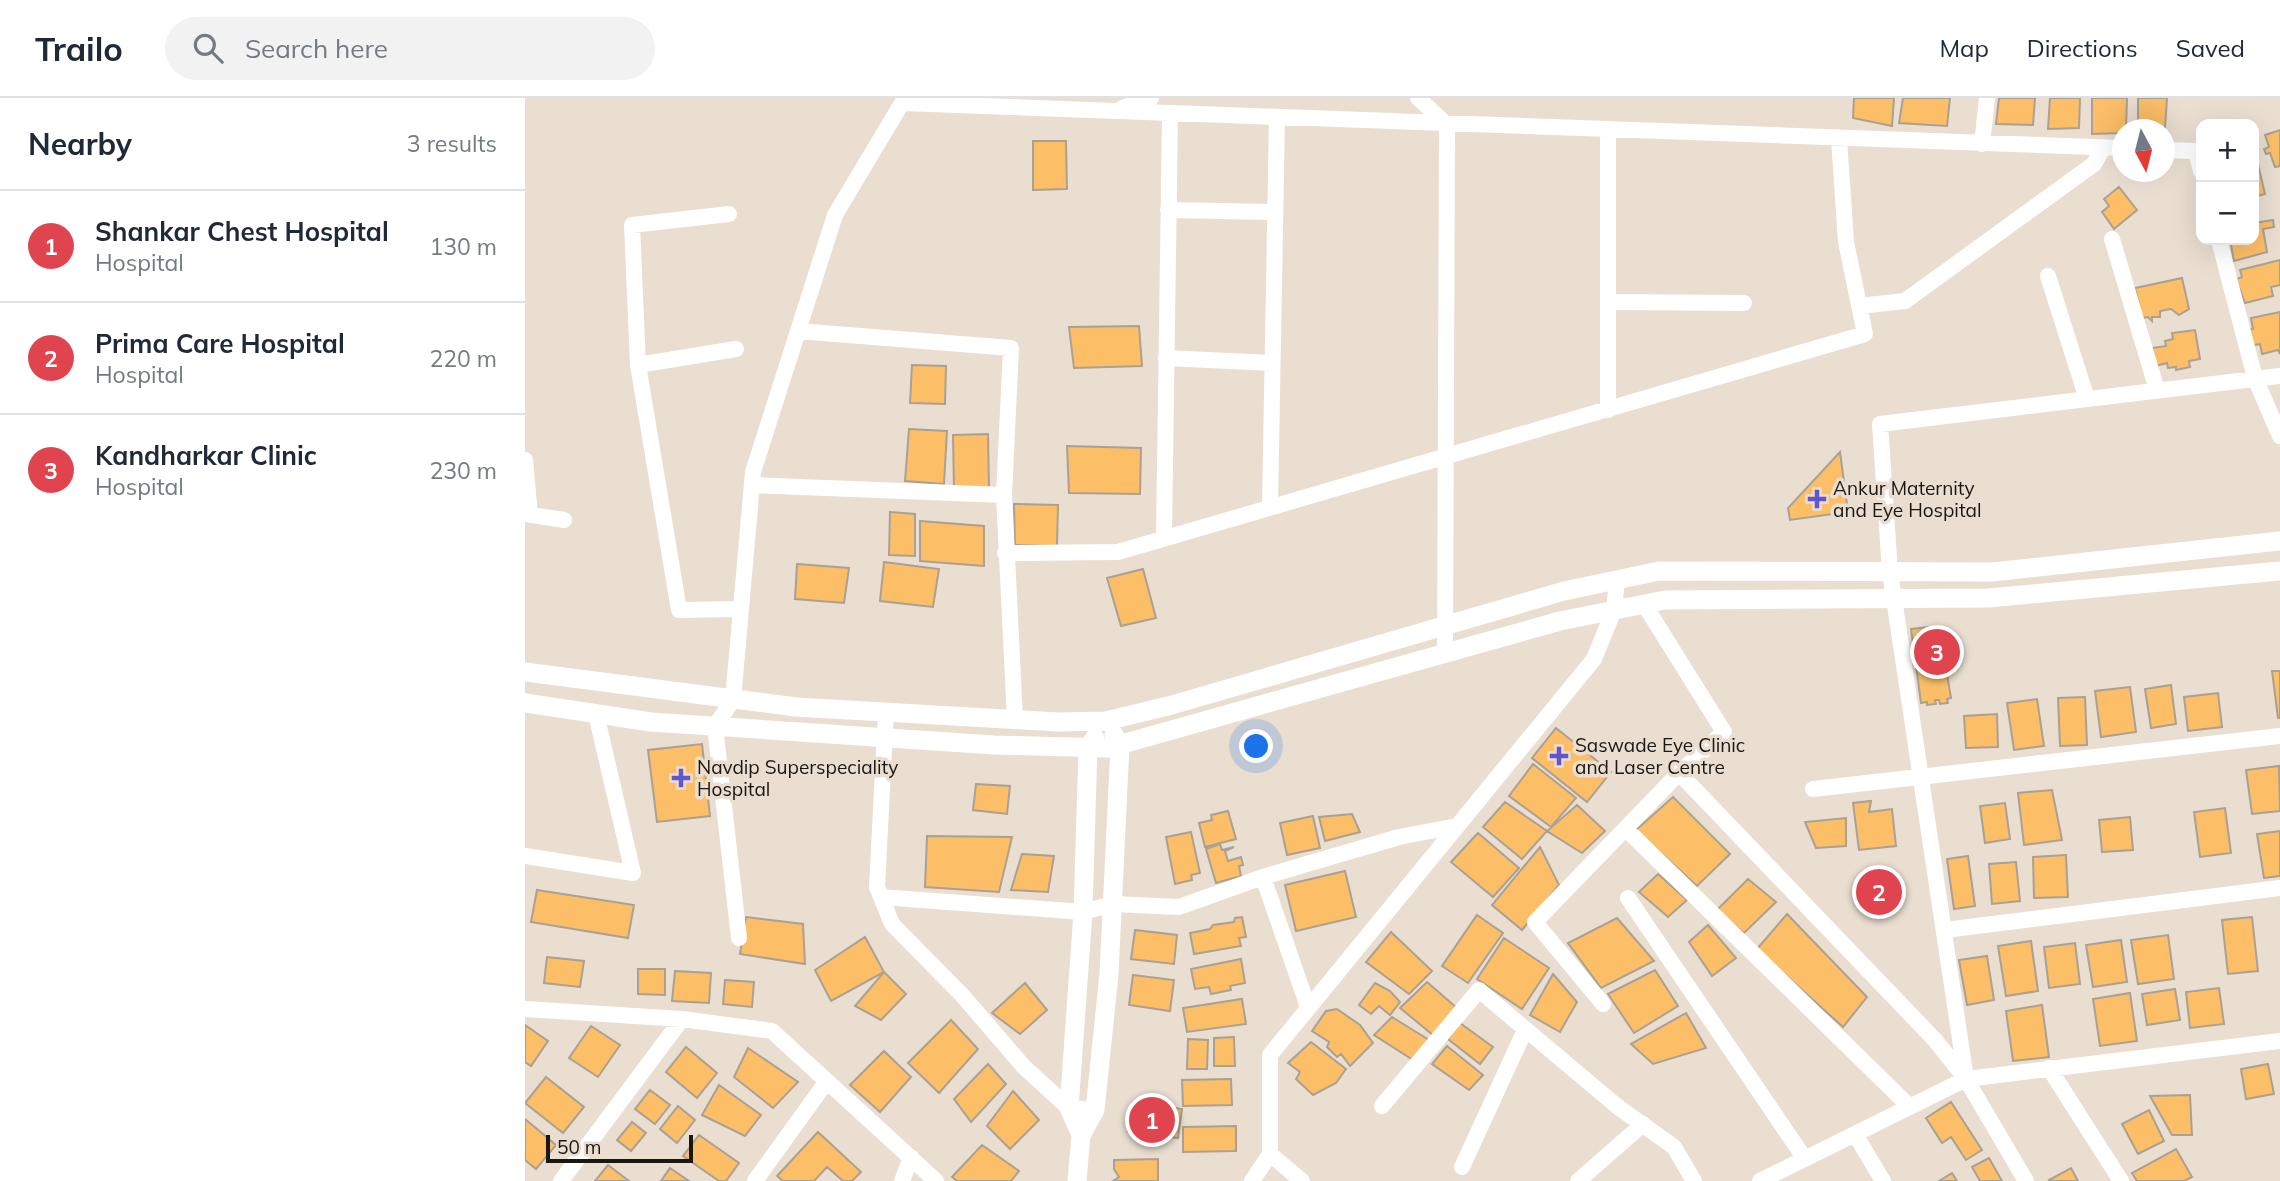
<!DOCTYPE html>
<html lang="en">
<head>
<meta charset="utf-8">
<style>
	body { margin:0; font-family:Mulish,sans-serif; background:#f2f2f3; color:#1f2937 }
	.controls { position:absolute; right:21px; top:21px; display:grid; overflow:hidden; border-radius:14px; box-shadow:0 7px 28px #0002 }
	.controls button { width:63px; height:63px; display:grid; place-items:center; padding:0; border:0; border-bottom:2px solid #e0e1e3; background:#fff; color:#1f2937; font:35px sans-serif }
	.compass { position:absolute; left:1587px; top:21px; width:63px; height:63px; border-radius:50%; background:#fff; box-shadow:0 7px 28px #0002; rotate:173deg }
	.scale { position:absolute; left:21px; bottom:18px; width:147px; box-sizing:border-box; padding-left:7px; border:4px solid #1a1712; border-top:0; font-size:19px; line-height:24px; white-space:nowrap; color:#1a1712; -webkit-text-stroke:5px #e9ded0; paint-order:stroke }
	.you { position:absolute; left:732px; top:649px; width:24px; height:24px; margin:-18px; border:5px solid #fff; border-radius:50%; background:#1a73e8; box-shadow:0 0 0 10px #1a73e833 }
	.badge { display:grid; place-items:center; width:46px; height:46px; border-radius:50%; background:#ea580c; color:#fff; font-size:23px; font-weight:700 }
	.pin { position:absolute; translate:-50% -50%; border:4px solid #fff; box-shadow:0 2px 7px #0006 }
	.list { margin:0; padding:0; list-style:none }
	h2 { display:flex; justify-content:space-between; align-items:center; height:91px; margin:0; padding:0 28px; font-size:30px }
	h2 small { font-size:23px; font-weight:400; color:#747a83 }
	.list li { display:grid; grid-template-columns:46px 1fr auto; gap:21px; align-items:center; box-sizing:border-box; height:112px; padding:0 28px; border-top:2px solid #e0e1e3 }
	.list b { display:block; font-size:26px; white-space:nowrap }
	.list p { margin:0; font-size:23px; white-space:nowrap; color:#747a83 }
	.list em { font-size:23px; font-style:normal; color:#747a83 }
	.icon { flex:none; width:38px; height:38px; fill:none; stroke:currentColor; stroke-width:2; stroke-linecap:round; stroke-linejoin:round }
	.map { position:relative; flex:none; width:1755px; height:1083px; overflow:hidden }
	header { display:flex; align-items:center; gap:42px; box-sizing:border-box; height:98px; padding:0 35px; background:#fff; border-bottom:2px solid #e0e1e3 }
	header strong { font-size:33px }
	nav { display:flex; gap:38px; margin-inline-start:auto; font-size:24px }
	.search { width:490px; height:63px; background:#f2f2f3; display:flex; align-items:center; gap:18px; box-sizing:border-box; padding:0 24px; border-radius:38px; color:#747a83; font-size:26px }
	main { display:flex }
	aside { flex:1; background:#fff }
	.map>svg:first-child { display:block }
	.building { fill:#fcbf68; stroke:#aaa093; stroke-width:2 }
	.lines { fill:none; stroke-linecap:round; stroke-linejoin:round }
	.minor { stroke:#fff; stroke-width:16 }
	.tertiary { stroke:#fff; stroke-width:19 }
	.poi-dot { fill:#6455ce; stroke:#e9ded0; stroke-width:2.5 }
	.labels { text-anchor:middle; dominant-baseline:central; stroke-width:7; stroke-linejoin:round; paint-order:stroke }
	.poi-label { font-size:19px; fill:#1a1712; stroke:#e9ded0; text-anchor:start }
</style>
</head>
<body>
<header>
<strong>Trailo</strong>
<div class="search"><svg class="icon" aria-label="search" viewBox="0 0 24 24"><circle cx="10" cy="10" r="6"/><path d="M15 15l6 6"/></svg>Search here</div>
<nav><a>Map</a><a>Directions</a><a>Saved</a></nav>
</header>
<main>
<aside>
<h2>Nearby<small>3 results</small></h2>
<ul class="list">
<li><span class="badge" style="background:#e0444e">1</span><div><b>Shankar Chest Hospital</b><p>Hospital</p></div><em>130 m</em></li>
<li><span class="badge" style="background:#e0444e">2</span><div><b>Prima Care Hospital</b><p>Hospital</p></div><em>220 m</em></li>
<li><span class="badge" style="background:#e0444e">3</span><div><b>Kandharkar Clinic</b><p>Hospital</p></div><em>230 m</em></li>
</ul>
</aside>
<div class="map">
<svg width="1755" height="1083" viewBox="0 0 1755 1083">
	<rect width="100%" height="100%" fill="#e9ded0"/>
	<path class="building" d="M 1329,0 L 1369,0 L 1367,28 L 1328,20 Z
		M 1378,0 L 1425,0 L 1422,28 L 1374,25 Z
		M 1474,0 L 1510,0 L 1508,27 L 1471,26 Z
		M 1525,0 L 1555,0 L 1554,30 L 1523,31 Z
		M 1567,0 L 1602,0 L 1601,32 L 1598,32 L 1598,35 L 1567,36 Z
		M 1613,0 L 1642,0 L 1640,30 L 1613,30 Z
		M 1755,32 L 1755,68 L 1750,69 L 1745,55 L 1741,56 L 1739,51 L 1744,49 L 1740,37 Z
		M 508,43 L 541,43 L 542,91 L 508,92 Z
		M 1732,62 L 1740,96 L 1729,99 L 1729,63 Z
		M 1594,89 L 1612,112 L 1589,131 L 1577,114 L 1584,108 L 1579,101 Z
		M 1748,122 L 1749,129 L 1738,131 L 1742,154 L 1709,163 L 1705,142 L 1729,142 L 1729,125 Z
		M 1755,162 L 1755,187 L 1746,189 L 1748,198 L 1720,205 L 1711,181 L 1717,179 L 1715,172 Z
		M 1657,180 L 1664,211 L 1654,217 L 1646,211 L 1635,213 L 1635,219 L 1627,219 L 1627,223 L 1623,219 L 1617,220 L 1610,190 Z
		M 1755,214 L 1755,256 L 1753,252 L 1737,256 L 1735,246 L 1725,248 L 1721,232 L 1728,231 L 1726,220 Z
		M 614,228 L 617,268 L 549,270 L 544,229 Z
		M 1670,232 L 1675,261 L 1664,263 L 1665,269 L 1651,272 L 1651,269 L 1643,270 L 1642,265 L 1630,268 L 1627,250 L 1641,248 L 1640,243 L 1648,241 L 1647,235 Z
		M 387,267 L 421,268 L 420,306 L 385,305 Z
		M 384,331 L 422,333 L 419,386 L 380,383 Z
		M 463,336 L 464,391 L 429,391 L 428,337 Z
		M 542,348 L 616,350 L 615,396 L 544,395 Z
		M 1315,354 L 1323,414 L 1265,422 L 1263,410 Z
		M 489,406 L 533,407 L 532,448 L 490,447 Z
		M 365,414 L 390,416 L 390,458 L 364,457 Z
		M 395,423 L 459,428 L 459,468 L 395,463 Z
		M 359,464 L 414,471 L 408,509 L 355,503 Z
		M 272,466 L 324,470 L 319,505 L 270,501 Z
		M 618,471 L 631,520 L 596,528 L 582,480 Z
		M 1414,528 L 1426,600 L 1422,601 L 1423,605 L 1415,606 L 1414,602 L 1410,602 L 1411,606 L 1402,607 L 1402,604 L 1396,605 L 1386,531 Z
		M 1747,573 L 1755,573 L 1755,620 L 1753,620 Z
		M 1646,587 L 1651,626 L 1626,630 L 1620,591 Z
		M 1605,589 L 1611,634 L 1576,639 L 1570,593 Z
		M 1693,595 L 1697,629 L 1663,633 L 1659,599 Z
		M 1560,599 L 1562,647 L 1535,648 L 1533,600 Z
		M 1512,601 L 1519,648 L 1489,652 L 1482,605 Z
		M 1472,616 L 1473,649 L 1441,650 L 1439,618 Z
		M 1031,630 L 1086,674 L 1062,704 L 1007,660 Z
		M 177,646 L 185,718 L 132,724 L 123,652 Z
		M 1008,666 L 1051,700 L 1026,729 L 984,698 Z
		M 1754,668 L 1755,713 L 1727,716 L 1721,672 Z
		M 451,686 L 485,688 L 482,716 L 448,712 Z
		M 1527,692 L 1537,742 L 1499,747 L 1493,695 Z
		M 1148,699 L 1205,756 L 1172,788 L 1111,732 Z
		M 1346,703 L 1344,714 L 1367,711 L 1371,748 L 1334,752 L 1328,705 Z
		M 980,704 L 1022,733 L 997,761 L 958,729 Z
		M 1480,705 L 1485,741 L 1460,745 L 1455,708 Z
		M 1052,707 L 1080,733 L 1057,755 L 1022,733 Z
		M 1700,710 L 1706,755 L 1675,759 L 1669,714 Z
		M 703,713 L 711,741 L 680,749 L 674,725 L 687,722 L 686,717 Z
		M 827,716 L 835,734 L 800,743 L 794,719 Z
		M 788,718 L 795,750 L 762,757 L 755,725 Z
		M 1605,719 L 1608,752 L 1577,754 L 1574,722 Z
		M 1321,720 L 1321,748 L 1291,750 L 1280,724 Z
		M 1755,733 L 1755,778 L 1739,780 L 1732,736 Z
		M 666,734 L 675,775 L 666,777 L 667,782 L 650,786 L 641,739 Z
		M 953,735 L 994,770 L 968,799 L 926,764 Z
		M 402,738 L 487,739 L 474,794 L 400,789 Z
		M 695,746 L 697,752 L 709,749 L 700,753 L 703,763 L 716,759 L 718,767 L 714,768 L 716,778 L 691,785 L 681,751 Z
		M 1015,749 L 1034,787 L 997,832 L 967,807 Z
		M 497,756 L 529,758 L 523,794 L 486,792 Z
		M 1541,757 L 1543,799 L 1509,800 L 1508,759 Z
		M 1443,758 L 1450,808 L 1429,811 L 1422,761 Z
		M 1491,764 L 1495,803 L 1467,806 L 1464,766 Z
		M 820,773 L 831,819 L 771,833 L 760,787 Z
		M 1133,776 L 1162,802 L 1143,819 L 1114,794 Z
		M 1223,781 L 1251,804 L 1219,835 L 1191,813 Z
		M 12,792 L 109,807 L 103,840 L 6,824 Z
		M 1262,816 L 1342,899 L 1318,929 L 1232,851 Z
		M 952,817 L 978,835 L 943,885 L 917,868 Z
		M 221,819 L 278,826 L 280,866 L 215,856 Z
		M 717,819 L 721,839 L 714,840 L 716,848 L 669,856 L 665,835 L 685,831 L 688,827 L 709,824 L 710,820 Z
		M 1727,819 L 1733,873 L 1703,876 L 1697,822 Z
		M 1092,820 L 1129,863 L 1076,890 L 1043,845 Z
		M 1183,827 L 1211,860 L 1187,878 L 1164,844 Z
		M 610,832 L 652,837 L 649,866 L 606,861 Z
		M 866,834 L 907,873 L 884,896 L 841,864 Z
		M 1643,837 L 1649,881 L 1613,886 L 1606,842 Z
		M 340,839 L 359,874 L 306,903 L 290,872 Z
		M 979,840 L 1024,870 L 997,911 L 952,881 Z
		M 1596,842 L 1602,884 L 1568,889 L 1561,847 Z
		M 1506,843 L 1513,893 L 1481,898 L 1473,848 Z
		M 1550,845 L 1555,886 L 1524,890 L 1519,849 Z
		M 1462,858 L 1469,902 L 1442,907 L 1434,862 Z
		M 22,859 L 59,863 L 55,889 L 19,885 Z
		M 716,861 L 720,885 L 705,888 L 706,892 L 686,896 L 684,889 L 670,891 L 666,871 Z
		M 113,871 L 140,871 L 140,897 L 113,896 Z
		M 1130,872 L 1153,908 L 1109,935 L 1083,896 Z
		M 150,873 L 186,875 L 184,905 L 147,903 Z
		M 359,874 L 381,896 L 356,922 L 330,908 Z
		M 1028,876 L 1052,904 L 1035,934 L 1005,917 Z
		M 608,877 L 649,882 L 645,913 L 604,907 Z
		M 200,882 L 229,884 L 227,909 L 198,906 Z
		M 902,884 L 932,910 L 908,937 L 875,910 Z
		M 500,885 L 522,912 L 495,936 L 467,915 Z
		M 850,885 L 865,893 L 875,904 L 865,917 L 854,908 L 846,916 L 834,907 Z
		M 1694,890 L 1699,926 L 1665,930 L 1661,894 Z
		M 1650,891 L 1655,922 L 1622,927 L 1617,896 Z
		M 1605,895 L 1612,943 L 1575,948 L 1568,901 Z
		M 717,901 L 721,926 L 662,934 L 658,910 Z
		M 1517,907 L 1524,959 L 1488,963 L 1481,913 Z
		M 812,911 L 835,927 L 848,945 L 825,968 L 816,956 L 812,959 L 802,949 L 804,944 L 787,933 L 801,913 Z
		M 1161,915 L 1181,950 L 1128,966 L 1106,946 Z
		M 867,919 L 904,942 L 888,962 L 849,937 Z
		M 426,922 L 453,951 L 414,995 L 383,965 Z
		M 935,925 L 968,949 L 955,966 L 923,941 Z
		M 0,927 L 23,943 L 6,968 L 0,964 Z
		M 66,928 L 95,947 L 73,979 L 44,960 Z
		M 709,939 L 710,968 L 689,968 L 689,940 Z
		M 663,941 L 683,942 L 682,971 L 662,971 Z
		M 786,944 L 821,971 L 811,985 L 788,997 L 771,981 L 775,974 L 763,965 Z
		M 922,948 L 958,977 L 944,992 L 907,966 Z
		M 161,949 L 192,975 L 172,1000 L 141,974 Z
		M 223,950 L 273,984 L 248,1010 L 209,979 Z
		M 359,953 L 386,979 L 355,1014 L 325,987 Z
		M 463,966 L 481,986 L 446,1024 L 429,1001 Z
		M 1743,966 L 1749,996 L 1721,1001 L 1716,971 Z
		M 21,979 L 59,1009 L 38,1035 L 0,1005 Z
		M 706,981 L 707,1007 L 658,1008 L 657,982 Z
		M 194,987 L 236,1017 L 220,1038 L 177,1017 Z
		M 125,992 L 145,1007 L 130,1026 L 110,1011 Z
		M 488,993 L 514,1022 L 485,1051 L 462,1028 Z
		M 1665,997 L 1667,1037 L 1647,1037 L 1625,998 Z
		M 608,1004 L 657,1011 L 653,1040 L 603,1033 Z
		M 1426,1004 L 1457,1052 L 1441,1062 L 1426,1039 L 1417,1045 L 1401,1020 Z
		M 153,1008 L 170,1022 L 152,1045 L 135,1031 Z
		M 1624,1012 L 1639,1043 L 1613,1056 L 1597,1026 Z
		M 0,1021 L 31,1047 L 11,1071 L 0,1062 Z
		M 107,1024 L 121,1035 L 106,1053 L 92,1042 Z
		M 711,1028 L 711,1053 L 658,1054 L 658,1029 Z
		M 293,1034 L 336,1074 L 327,1083 L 318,1083 L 302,1069 L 289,1083 L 258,1083 L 252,1078 Z
		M 174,1037 L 214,1065 L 201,1083 L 194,1083 L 158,1058 Z
		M 457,1047 L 494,1073 L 486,1083 L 432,1083 L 427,1079 Z
		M 1651,1051 L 1667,1079 L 1659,1083 L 1612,1083 L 1607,1075 Z
		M 1464,1060 L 1477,1083 L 1455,1083 L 1447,1069 Z
		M 633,1061 L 633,1083 L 588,1083 L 594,1079 L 589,1071 L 589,1062 Z
		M 83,1067 L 104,1083 L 70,1083 Z
		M 145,1070 L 164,1083 L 136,1083 Z
		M 1546,1070 L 1553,1083 L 1525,1083 L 1524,1082 Z
		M 1427,1075 L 1432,1083 L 1414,1083 Z"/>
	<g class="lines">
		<path class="minor" d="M 893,0 L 922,27 L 920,555
			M 377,5 L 1598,50
			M 597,10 L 626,0
			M 1457,46 L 1462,0
			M 1640,52 L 1671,53 L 1676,73
			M 643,112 L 750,114
			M 204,116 L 107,127 L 113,267 L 154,512 L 216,511
			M 1587,141 L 1632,292
			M 1694,142 L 1730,280 L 1755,338
			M 1523,178 L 1562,301
			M 1083,204 L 1219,205
			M 1334,208 L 1380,203 L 1569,66 L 1578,50
			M 273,233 L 486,250 L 479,397 L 490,621
			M 641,260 L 747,265
			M 113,267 L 211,251
			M 1083,312 L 1083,34
			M 0,362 L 5,417
			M 227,387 L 479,397
			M 745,408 L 752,20
			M 0,416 L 39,422
			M 639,439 L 645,16
			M 480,455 L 593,454 L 1340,236 L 1321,144 L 1314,41
			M 361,614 L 352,789 L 367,826 L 437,897 L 499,969 L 544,1010 L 570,1012
			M 1154,675 L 1410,942 L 1441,981 L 1501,1083
			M 1288,691 L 1755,638
			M 1101,731 L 1385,1009
			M 0,758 L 108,775 L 71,616
			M 738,779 L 783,909
			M 356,799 L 558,814 L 588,806 L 654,809 L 738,779 L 874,739 L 932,728
			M 1103,800 L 1280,1061
			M 1420,832 L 1755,790
			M 214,840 L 190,628 L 208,602 L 228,374 L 310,117 L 380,0
			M 1078,906 L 1010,824 L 1154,675 L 1199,634 L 1119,506
			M 0,911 L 157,921 L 247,933 L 411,1083
			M 1524,970 L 1596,1083
			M 1441,981 L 1365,474 L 1355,326 L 1755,278
			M 857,1008 L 954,892 L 1093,1009 L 1149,1049 L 1169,1083
			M 1330,1036 L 1358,1083
			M 745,1056 L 777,1083
			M 937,1069 L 1000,932
			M 36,1083 L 157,921
			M 230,1083 L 302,983
			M 377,1083 L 386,1059
			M 727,1083 L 745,1056 L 745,957 L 1069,561 L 1089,512 L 1092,482
			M 1053,1083 L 1118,1026
			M 1235,1083 L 1441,981 L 1755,943"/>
		<path class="tertiary" d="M 0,574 L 271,609 L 533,624 L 581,623 L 647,607 L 1039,493 L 1134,473 L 1467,474 L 1755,443
			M 0,605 L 126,624 L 469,647 L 583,650 L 1035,523 L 1140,502 L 1464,500 L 1755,473
			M 556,1037 L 544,1010 L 558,814 L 563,649 L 570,640
			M 552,1083 L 556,1037 L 570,1012 L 584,876 L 595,647 L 589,637"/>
	</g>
	<g class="poi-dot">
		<path d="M1288.5 390.5h7v7h7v7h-7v7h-7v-7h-7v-7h7z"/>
		<path d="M1030.5 647.5h7v7h7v7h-7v7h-7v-7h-7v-7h7z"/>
		<path d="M152.5 669.5h7v7h7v7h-7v7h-7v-7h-7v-7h7z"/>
	</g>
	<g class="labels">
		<g class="poi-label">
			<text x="1308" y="390">Ankur Maternity<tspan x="1308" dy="22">and Eye Hospital</tspan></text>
			<text x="1050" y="647">Saswade Eye Clinic<tspan x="1050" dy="22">and Laser Centre</tspan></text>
			<text x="172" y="669">Navdip Superspeciality<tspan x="172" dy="22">Hospital</tspan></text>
		</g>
	</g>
</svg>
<div class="controls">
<button>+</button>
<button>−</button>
</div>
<svg class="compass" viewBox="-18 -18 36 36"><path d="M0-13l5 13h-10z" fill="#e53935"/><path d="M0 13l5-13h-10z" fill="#747a83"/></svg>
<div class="scale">50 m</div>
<div class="you"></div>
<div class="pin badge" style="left:627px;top:1022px;background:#e0444e">1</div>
<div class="pin badge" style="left:1354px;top:794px;background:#e0444e">2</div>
<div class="pin badge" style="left:1412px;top:554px;background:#e0444e">3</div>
</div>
</main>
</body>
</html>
